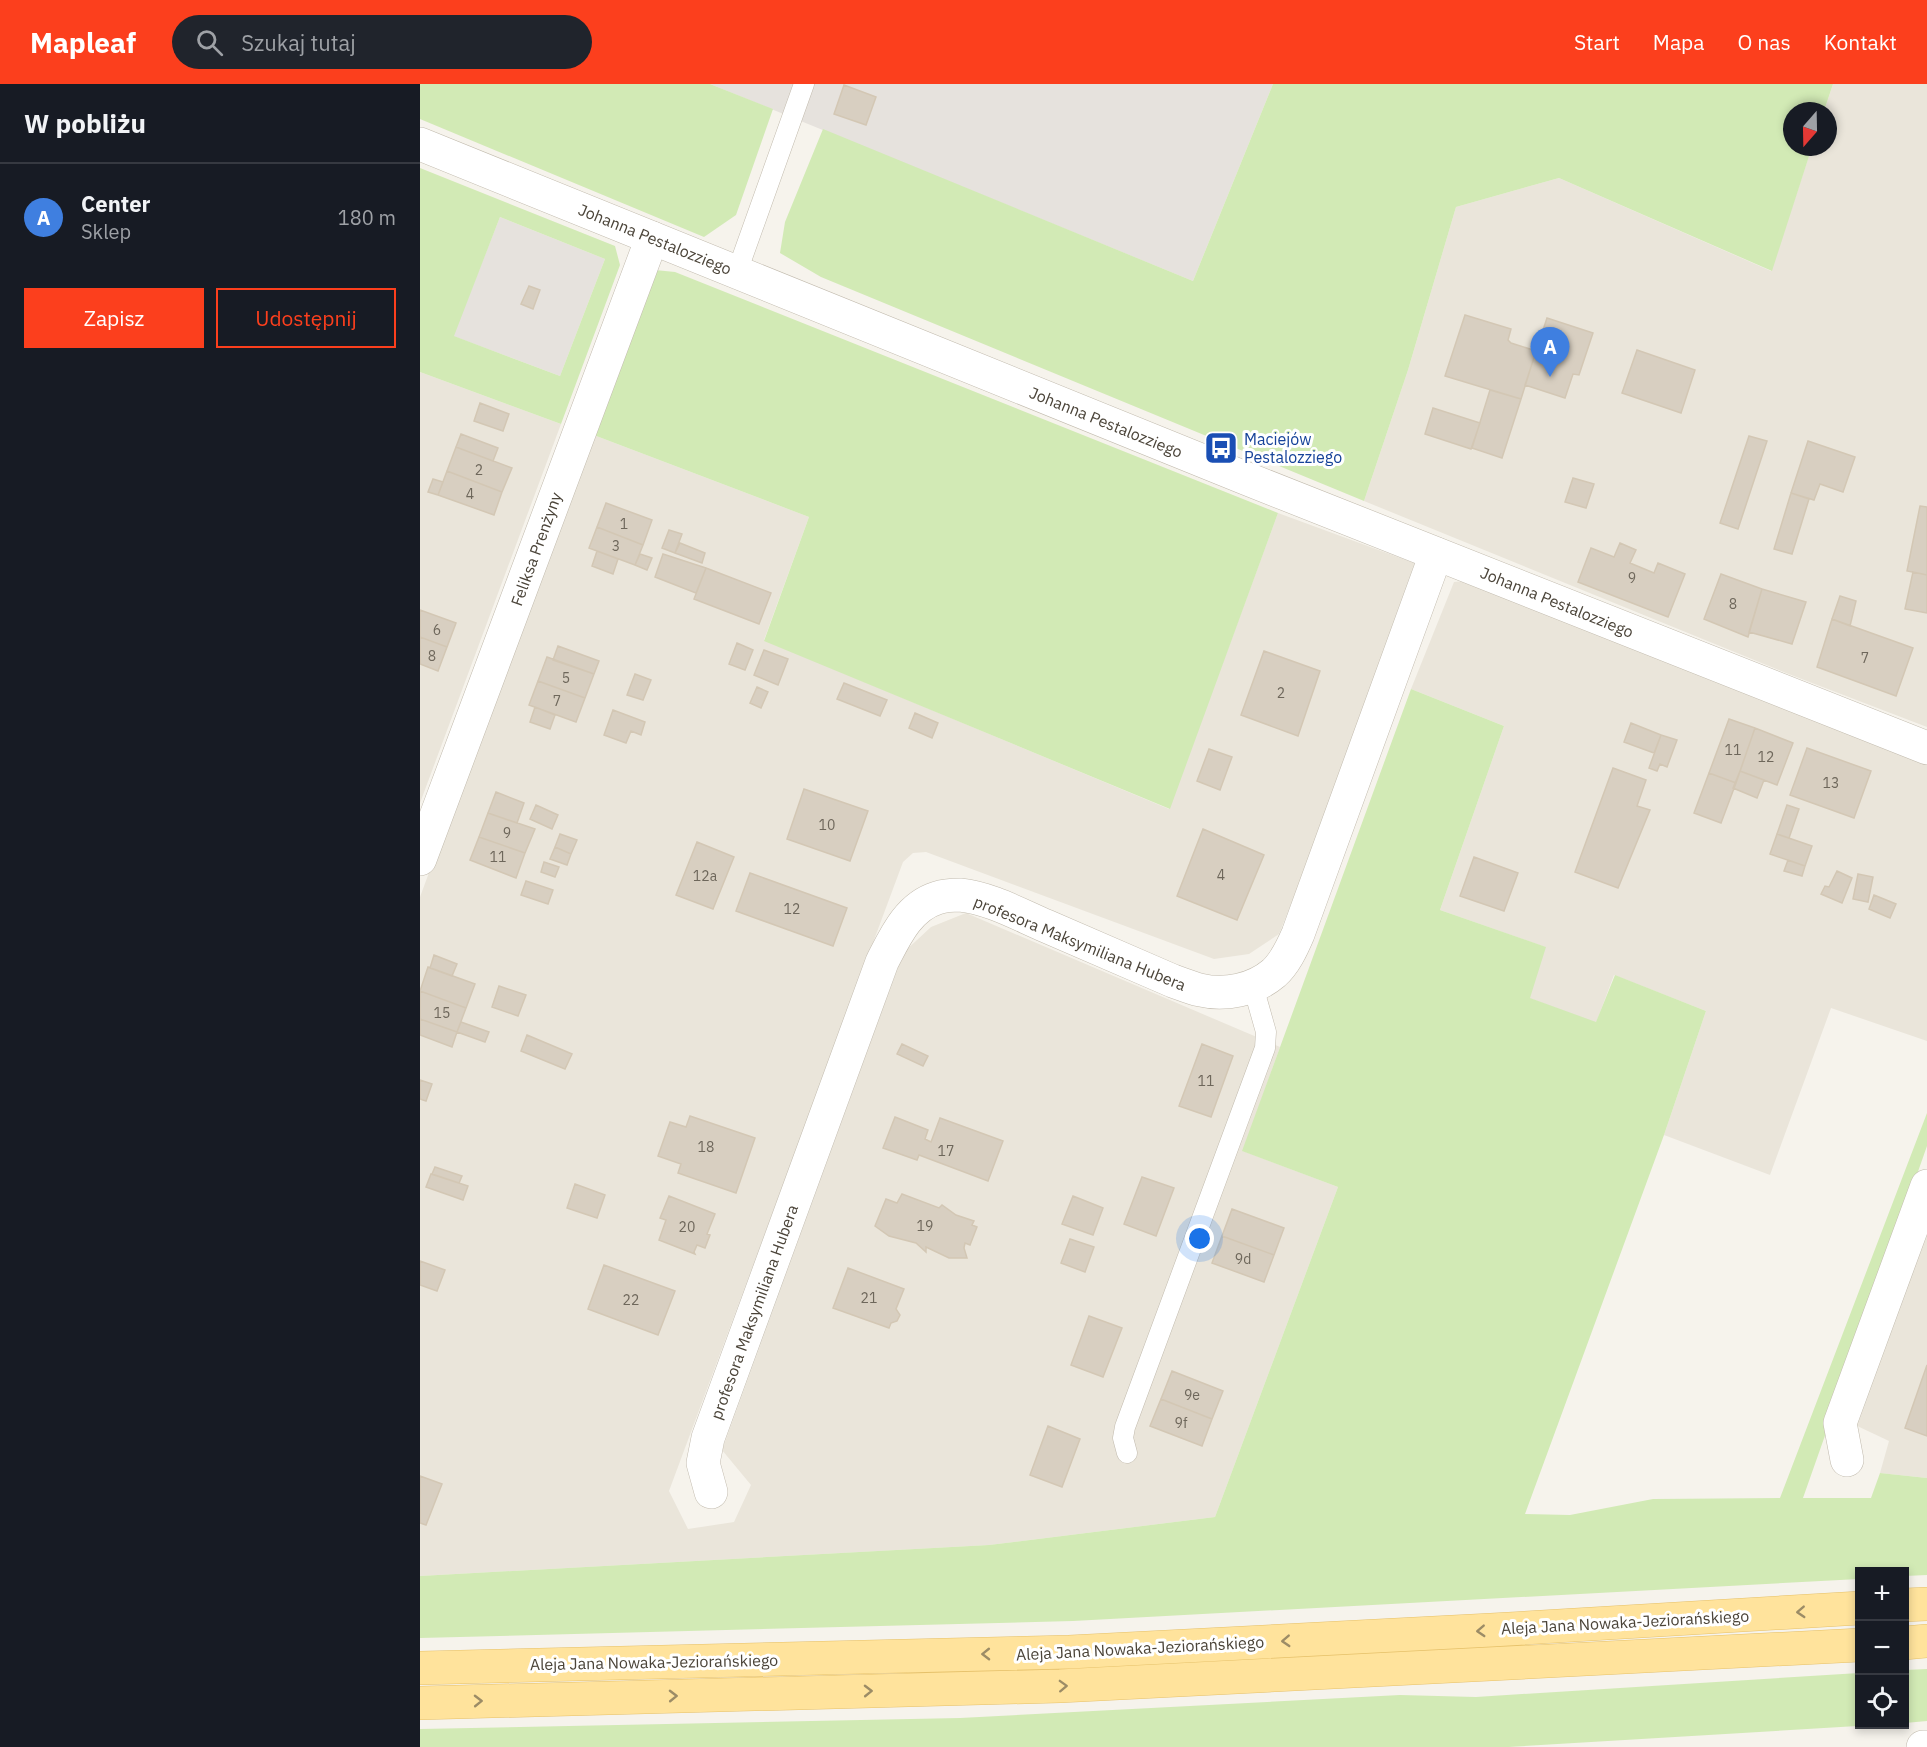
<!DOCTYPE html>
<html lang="pl">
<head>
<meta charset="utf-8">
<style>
	body { margin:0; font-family:"IBM Plex Sans",sans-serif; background:#20242c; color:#f1f3f6 }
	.controls { position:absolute; right:18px; bottom:18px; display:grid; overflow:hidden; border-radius:0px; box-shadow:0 3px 9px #0003 }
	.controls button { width:54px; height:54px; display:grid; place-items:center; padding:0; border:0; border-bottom:2px solid #363941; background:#171b24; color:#f1f3f6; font:30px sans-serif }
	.compass { position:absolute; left:1363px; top:18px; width:54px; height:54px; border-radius:50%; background:#171b24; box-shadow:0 3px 9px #0003; rotate:200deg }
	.you { position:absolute; left:780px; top:1155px; width:21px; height:21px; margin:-15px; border:4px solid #fff; border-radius:50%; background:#1a73e8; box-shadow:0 0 0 9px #1a73e833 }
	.badge { display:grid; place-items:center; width:39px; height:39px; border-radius:50%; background:#fc3f1d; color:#fff; font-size:20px; font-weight:700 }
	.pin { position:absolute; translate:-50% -50px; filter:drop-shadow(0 2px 3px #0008) }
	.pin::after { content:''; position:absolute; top:32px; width:21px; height:18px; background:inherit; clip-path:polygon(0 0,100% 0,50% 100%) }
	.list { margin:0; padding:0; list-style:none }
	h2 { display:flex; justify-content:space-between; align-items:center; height:78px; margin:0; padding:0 24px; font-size:26px }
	h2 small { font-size:20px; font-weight:400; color:#9ea1a6 }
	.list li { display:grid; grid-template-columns:39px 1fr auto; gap:18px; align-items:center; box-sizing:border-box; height:108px; padding:0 24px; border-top:2px solid #363941 }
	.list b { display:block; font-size:22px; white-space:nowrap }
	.list p { margin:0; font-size:20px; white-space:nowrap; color:#9ea1a6 }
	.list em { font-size:20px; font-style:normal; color:#9ea1a6 }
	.actions { display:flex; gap:12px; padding:18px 24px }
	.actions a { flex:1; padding:14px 0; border:2px solid #fc3f1d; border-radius:0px; text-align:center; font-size:21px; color:#fc3f1d }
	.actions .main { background:#fc3f1d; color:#fff }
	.icon { flex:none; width:33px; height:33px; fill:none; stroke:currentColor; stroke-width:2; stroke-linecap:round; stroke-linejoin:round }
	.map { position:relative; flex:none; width:1507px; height:1663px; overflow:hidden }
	header { display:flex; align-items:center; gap:36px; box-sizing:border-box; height:84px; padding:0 30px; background:#fc3f1d; color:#fff }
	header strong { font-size:28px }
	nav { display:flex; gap:33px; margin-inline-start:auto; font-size:21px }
	.search { width:420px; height:54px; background:#20242c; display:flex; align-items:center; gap:15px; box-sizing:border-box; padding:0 21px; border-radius:33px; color:#9ea1a6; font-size:22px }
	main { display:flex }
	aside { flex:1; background:#171b24 }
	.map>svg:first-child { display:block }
	.residential { fill:#eae5da }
	.industrial { fill:#e6e2dd }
	.green { fill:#d2eab5; fill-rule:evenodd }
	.building { fill:#d8cfc1; stroke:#d3c7b4; stroke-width:1.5 }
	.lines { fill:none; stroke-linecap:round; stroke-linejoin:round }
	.service-casing { stroke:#c2bbae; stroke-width:21 }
	.minor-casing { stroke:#c2bbae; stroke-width:34 }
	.tertiary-casing { stroke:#c2bbae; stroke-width:34 }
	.primary-casing { stroke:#e6c16a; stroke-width:34 }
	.service { stroke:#fff; stroke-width:20 }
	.minor { stroke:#fff; stroke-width:33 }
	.tertiary { stroke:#fff; stroke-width:33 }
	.primary { stroke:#ffe39c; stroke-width:33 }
	.oneway { stroke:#9c8c66 }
	.labels { text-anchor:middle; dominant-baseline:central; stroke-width:6; stroke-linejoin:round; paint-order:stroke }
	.number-label { font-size:14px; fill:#6e675b }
	.street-label { font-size:16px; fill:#4b4439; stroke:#fff }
	.transit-label { font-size:16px; fill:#164399; stroke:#fff; text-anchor:start }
</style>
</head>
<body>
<header>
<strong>Mapleaf</strong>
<div class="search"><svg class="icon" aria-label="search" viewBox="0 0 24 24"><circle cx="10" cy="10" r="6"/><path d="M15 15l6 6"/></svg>Szukaj tutaj</div>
<nav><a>Start</a><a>Mapa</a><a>O nas</a><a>Kontakt</a></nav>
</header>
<main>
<aside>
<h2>W pobliżu<small></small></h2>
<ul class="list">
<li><span class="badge" style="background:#3f7fe0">A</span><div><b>Center</b><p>Sklep</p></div><em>180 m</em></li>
</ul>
<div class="actions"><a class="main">Zapisz</a><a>Udostępnij</a></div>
</aside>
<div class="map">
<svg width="1507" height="1663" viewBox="0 0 1507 1663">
	<rect width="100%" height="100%" fill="#f6f3ec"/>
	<path class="residential" d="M 1413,0 L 1507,0 L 1507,643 L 1366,589 L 944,417 L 988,286 L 1036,123 L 1139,94 L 1351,187 L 1392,63 L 1408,63 L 1408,27 L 1404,27 Z
		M 0,288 L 141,340 L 0,719 Z
		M 171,350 L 389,433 L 344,556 L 749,725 L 858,429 L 994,479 L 1002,492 L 859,850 L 829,870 L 794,875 L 506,768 L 493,769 L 483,778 L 249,1407 L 268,1445 L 314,1438 L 331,1401 L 302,1366 L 483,869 L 511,843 L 546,829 L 860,963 L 823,1067 L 918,1103 L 795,1433 L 569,1461 L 0,1492 L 0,813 Z
		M 1045,497 L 1507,681 L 1507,957 L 1411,924 L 1350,1091 L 1244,1051 L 1286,927 L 1194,891 L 1176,939 L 1109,914 L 1125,863 L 1020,826 L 1084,642 L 991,605 L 1034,498 Z
		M 1507,1134 L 1507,1394 L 1460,1389 L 1469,1357 L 1433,1340 Z"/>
	<path class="industrial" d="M 290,0 L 853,0 L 773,197 Z
		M 80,133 L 185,175 L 140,292 L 33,252 Z"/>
	<path class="green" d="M 0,0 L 290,0 L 353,25 L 316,131 L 284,153 L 0,35 Z
		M 853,0 L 1413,0 L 1404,27 L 1372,27 L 1372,63 L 1392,63 L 1352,187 L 1139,94 L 1036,123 L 988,286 L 944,417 L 401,193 L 360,169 L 365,138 L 403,45 L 773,197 Z
		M 0,84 L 195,162 L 200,181 L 141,340 L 0,288 ZM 80,133 L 185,175 L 140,292 L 34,252 Z
		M 235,186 L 255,188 L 858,429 L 750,725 L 344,557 L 389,433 L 171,350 Z
		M 991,605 L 1084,642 L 1020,826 L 1126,863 L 1110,914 L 1176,938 L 1195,891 L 1286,927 L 1244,1051 L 1105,1430 L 1150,1431 L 1233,1415 L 1360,1414 L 1507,1029 L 1507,1062 L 1383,1414 L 1451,1414 L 1460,1389 L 1507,1394 L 1507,1491 L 1485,1492 L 1484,1488 L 1440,1488 L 1439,1495 L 653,1537 L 0,1554 L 0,1492 L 569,1461 L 795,1433 L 918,1103 L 822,1067 Z
		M 1507,1585 L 1507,1637 L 1485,1639 L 1485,1586 Z
		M 1439,1589 L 1440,1640 L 1454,1641 L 1089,1663 L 0,1663 L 0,1645 L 540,1634 L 980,1611 L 1056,1613 Z"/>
	<path class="building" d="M 424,1 L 456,13 L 446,41 L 414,30 Z
		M 109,202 L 120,206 L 113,225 L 101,220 Z
		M 1045,231 L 1091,245 L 1088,256 L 1091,259 L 1116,267 L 1101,315 L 1025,292 Z
		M 1127,234 L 1173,249 L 1159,291 L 1153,290 L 1145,314 L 1105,301 Z
		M 1217,266 L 1275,286 L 1261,329 L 1202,309 Z
		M 1070,306 L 1101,315 L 1082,374 L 1052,364 Z
		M 60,319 L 89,330 L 83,347 L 54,337 Z
		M 1013,324 L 1060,339 L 1051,365 L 1005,350 Z
		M 41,350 L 78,364 L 73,377 L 36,363 Z
		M 1329,352 L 1347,357 L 1318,445 L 1300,439 Z
		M 1388,357 L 1435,373 L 1423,408 L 1400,400 L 1394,416 L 1371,409 Z
		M 36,363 L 92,384 L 82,408 L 27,387 Z
		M 27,387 L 82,408 L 74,431 L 18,411 Z
		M 1153,394 L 1174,400 L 1166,424 L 1145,418 Z
		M 13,395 L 23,398 L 18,411 L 8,408 Z
		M 1371,409 L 1389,415 L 1372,470 L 1354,465 Z
		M 186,419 L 232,436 L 223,461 L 177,443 Z
		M 1500,422 L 1507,423 L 1507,491 L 1487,487 Z
		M 177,443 L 223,461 L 215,481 L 169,464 Z
		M 249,446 L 262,450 L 255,469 L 242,464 Z
		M 260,459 L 285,469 L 282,479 L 255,469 Z
		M 1200,459 L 1216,466 L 1210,479 L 1234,489 L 1238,479 L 1265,490 L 1248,533 L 1158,498 L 1171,464 L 1194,473 Z
		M 177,467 L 198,475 L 193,490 L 172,482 Z
		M 220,470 L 232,474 L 227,486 L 215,481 Z
		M 243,470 L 286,484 L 276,509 L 235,493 Z
		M 286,484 L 351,509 L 339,540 L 274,515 Z
		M 1493,488 L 1507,491 L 1507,529 L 1485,525 Z
		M 1301,490 L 1342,505 L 1328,553 L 1284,535 Z
		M 1342,505 L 1386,518 L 1372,560 L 1329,548 Z
		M 1420,512 L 1436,517 L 1430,542 L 1412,535 Z
		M 0,526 L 36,539 L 27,563 L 0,553 Z
		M 1412,535 L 1493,564 L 1476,612 L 1397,583 Z
		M 0,553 L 27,563 L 18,587 L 0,580 Z
		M 317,559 L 333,566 L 325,586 L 309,580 Z
		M 138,562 L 179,577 L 174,590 L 133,576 Z
		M 344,566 L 368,575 L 358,601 L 334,591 Z
		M 844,567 L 900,587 L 878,652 L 821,631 Z
		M 127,573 L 174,590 L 165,614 L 118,597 Z
		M 215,590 L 231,596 L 223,616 L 207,611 Z
		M 118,597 L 165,614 L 156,638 L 109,621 Z
		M 424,599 L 467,616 L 460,632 L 417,615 Z
		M 337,603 L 348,608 L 341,624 L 330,619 Z
		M 115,623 L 135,631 L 130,645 L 110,638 Z
		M 193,626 L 225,638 L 221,651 L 211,647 L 206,659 L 184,651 Z
		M 495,629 L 518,639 L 512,654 L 489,644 Z
		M 1309,635 L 1335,644 L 1316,699 L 1289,689 Z
		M 1211,639 L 1241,651 L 1234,669 L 1204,658 Z
		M 1335,644 L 1373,659 L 1357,701 L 1320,687 Z
		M 1241,651 L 1257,656 L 1247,683 L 1240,680 L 1237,687 L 1229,684 Z
		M 1387,664 L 1451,687 L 1434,734 L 1370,711 Z
		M 789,665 L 812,673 L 800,706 L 777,697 Z
		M 1193,684 L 1226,696 L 1217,722 L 1230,726 L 1198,804 L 1155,788 Z
		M 1320,687 L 1344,696 L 1337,714 L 1313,704 Z
		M 1289,689 L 1316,699 L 1301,739 L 1274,729 Z
		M 384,705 L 448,727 L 430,777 L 367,755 Z
		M 76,708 L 104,719 L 97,739 L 68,729 Z
		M 116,721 L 138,731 L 132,745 L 110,735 Z
		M 1367,721 L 1379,725 L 1369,754 L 1357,750 Z
		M 68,729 L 115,745 L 105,769 L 59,753 Z
		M 783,745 L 844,771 L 817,836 L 757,812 Z
		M 140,750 L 157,756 L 151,770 L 135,763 Z
		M 1357,750 L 1392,762 L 1385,782 L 1350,770 Z
		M 59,753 L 105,769 L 96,794 L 50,776 Z
		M 277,758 L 314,773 L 293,825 L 256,811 Z
		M 135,763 L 151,770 L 147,781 L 130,775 Z
		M 1054,773 L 1098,789 L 1084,827 L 1040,812 Z
		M 1368,776 L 1385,782 L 1382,792 L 1364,787 Z
		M 124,778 L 139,783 L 135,793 L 121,788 Z
		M 1417,787 L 1432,794 L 1422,819 L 1401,810 L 1405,802 L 1409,803 Z
		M 330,789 L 427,824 L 413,862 L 316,827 Z
		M 1438,790 L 1453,793 L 1448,818 L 1433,815 Z
		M 106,797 L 133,806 L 128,820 L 101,811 Z
		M 1454,811 L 1476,820 L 1470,834 L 1449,825 Z
		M 14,871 L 37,880 L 32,892 L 10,884 Z
		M 8,883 L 55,900 L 46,924 L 0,907 Z
		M 79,902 L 106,911 L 98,932 L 72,923 Z
		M 0,907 L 46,924 L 37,948 L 0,935 Z
		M 0,935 L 37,948 L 32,963 L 0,951 Z
		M 41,938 L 69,948 L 65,958 L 37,948 Z
		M 107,951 L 152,970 L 145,985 L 101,967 Z
		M 482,960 L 508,972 L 503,982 L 477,970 Z
		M 782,960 L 813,972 L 791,1033 L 759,1022 Z
		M 0,996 L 12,1000 L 6,1017 L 0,1015 Z
		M 270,1032 L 335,1054 L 316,1109 L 258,1089 L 261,1080 L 238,1072 L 250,1038 L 266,1043 Z
		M 475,1033 L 508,1046 L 505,1055 L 511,1058 L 520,1034 L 583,1057 L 568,1097 L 499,1071 L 497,1076 L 463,1064 Z
		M 15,1083 L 42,1092 L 39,1099 L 12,1090 Z
		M 11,1090 L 48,1102 L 43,1116 L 6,1103 Z
		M 722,1093 L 754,1104 L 736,1152 L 704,1140 Z
		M 155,1100 L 185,1111 L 177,1134 L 147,1124 Z
		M 482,1110 L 519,1124 L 522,1121 L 536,1131 L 554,1137 L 552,1141 L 557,1143 L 550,1161 L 545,1159 L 544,1164 L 547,1174 L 529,1174 L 506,1163 L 506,1168 L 496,1159 L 469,1152 L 455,1142 L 466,1115 L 477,1119 Z
		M 249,1112 L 295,1130 L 287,1150 L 290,1151 L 285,1164 L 277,1161 L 274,1168 L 275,1170 L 239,1156 L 246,1136 L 240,1134 Z
		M 653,1112 L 683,1124 L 673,1151 L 642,1140 Z
		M 812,1125 L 864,1144 L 854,1171 L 802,1152 Z
		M 802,1152 L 854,1171 L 844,1198 L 792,1179 Z
		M 650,1155 L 674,1163 L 665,1188 L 641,1179 Z
		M 0,1177 L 25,1186 L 17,1207 L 0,1201 Z
		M 184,1181 L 255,1207 L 238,1251 L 168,1225 Z
		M 428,1184 L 484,1205 L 476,1225 L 480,1231 L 477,1237 L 471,1239 L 469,1244 L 413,1224 Z
		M 669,1232 L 702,1244 L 683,1293 L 651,1281 Z
		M 1507,1281 L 1507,1352 L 1485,1344 Z
		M 752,1287 L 803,1307 L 792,1335 L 741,1315 Z
		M 741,1315 L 792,1335 L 782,1362 L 730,1342 Z
		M 628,1342 L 660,1355 L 642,1403 L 610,1391 Z
		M 0,1392 L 22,1400 L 6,1441 L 0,1439 Z"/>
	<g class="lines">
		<defs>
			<path id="service" d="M 317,188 L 384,0
				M 707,1369 L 703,1354 L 705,1343 L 845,964 L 846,948 L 833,902"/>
			<path id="minor" d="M 0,775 L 232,154
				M 1427,1376 L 1420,1339 L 1507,1102
				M 291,1408 L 283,1379 L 288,1354 L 462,878 C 475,853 488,823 517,814 C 523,812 533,811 540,811 C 570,814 600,831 626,842 C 669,861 711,879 753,897 C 762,900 771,904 780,906 C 805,912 834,906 854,889 C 865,879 872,864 878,850 L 1016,470
				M 1503,1663 L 1507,1663"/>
			<path id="tertiary" d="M 0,60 L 825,394 L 1507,664"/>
			<path id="primary" d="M 1484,1521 L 1507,1520
				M 1484,1559 L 1507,1557
				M 0,1584 L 649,1568 L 1071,1546 L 1440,1524
				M 0,1619 L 640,1602 L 1440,1561"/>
		</defs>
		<use href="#service" class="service-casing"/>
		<use href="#minor" class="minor-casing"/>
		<use href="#tertiary" class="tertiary-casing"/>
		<use href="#primary" class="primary-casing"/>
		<use href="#service" class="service"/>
		<use href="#minor" class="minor"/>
		<use href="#tertiary" class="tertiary"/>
		<use href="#primary" class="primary"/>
	</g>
	<defs><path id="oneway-chevron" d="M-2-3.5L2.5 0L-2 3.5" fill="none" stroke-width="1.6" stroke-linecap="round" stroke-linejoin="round" transform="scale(1.5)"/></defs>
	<g class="oneway">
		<use href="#oneway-chevron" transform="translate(1381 1528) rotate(177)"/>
		<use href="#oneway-chevron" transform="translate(1061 1547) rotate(177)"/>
		<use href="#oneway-chevron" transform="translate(866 1557) rotate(177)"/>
		<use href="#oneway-chevron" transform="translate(566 1570) rotate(179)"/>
		<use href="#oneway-chevron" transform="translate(643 1602) rotate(-2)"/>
		<use href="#oneway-chevron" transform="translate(448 1607) rotate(-1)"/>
		<use href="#oneway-chevron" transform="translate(253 1612) rotate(-1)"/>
		<use href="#oneway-chevron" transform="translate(58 1617) rotate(-1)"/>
	</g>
	<defs>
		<symbol id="bus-square" viewBox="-11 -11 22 22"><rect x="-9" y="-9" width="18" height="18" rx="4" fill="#1a4fb4" stroke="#fff"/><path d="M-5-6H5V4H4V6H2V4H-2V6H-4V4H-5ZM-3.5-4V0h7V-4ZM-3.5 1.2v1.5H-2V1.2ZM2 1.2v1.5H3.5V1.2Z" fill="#fff"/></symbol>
	</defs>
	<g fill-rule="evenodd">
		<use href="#bus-square" x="782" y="345" width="38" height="38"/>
	</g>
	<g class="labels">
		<g class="number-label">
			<text x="59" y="386">2</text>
			<text x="50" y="410">4</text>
			<text x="204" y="440">1</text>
			<text x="196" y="462">3</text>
			<text x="1212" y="494">9</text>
			<text x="1313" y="520">8</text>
			<text x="17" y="546">6</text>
			<text x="12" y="572">8</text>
			<text x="1445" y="574">7</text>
			<text x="146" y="594">5</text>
			<text x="861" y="609">2</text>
			<text x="137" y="617">7</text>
			<text x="1313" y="666">11</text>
			<text x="1346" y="673">12</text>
			<text x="1411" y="699">13</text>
			<text x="407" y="741">10</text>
			<text x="87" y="749">9</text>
			<text x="78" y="773">11</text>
			<text x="801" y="791">4</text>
			<text x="285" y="792">12a</text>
			<text x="372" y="825">12</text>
			<text x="22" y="929">15</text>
			<text x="786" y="997">11</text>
			<text x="286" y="1063">18</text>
			<text x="526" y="1067">17</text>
			<text x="505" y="1142">19</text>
			<text x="267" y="1143">20</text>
			<text x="823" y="1175">9d</text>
			<text x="449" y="1214">21</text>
			<text x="211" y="1216">22</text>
			<text x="772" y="1311">9e</text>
			<text x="761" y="1339">9f</text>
		</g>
		<g class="street-label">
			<text transform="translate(235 155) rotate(22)">Johanna Pestalozziego</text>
			<text transform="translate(686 338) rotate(22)">Johanna Pestalozziego</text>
			<text transform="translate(116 465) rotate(-70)">Feliksa Prenżyny</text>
			<text transform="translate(1137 518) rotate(22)">Johanna Pestalozziego</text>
			<text transform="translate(660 859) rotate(22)">profesora Maksymiliana Hubera</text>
			<text transform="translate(334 1228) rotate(-70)">profesora Maksymiliana Hubera</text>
			<text transform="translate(1205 1538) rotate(-3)">Aleja Jana Nowaka-Jeziorańskiego</text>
			<text transform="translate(720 1564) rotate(-3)">Aleja Jana Nowaka-Jeziorańskiego</text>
			<text transform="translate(234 1578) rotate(-1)">Aleja Jana Nowaka-Jeziorańskiego</text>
		</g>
		<g class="transit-label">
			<text x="824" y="355">Maciejów<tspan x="824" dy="18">Pestalozziego</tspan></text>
		</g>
	</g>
</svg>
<div class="controls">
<button>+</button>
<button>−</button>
<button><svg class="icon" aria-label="locate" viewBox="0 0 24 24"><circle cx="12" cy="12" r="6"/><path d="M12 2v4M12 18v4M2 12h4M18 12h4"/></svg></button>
</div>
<svg class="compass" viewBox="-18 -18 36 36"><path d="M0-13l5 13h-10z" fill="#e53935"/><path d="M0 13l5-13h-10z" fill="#9ea1a6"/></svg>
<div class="you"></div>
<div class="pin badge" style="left:1130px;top:293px;background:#3f7fe0">A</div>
</div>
</main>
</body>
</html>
